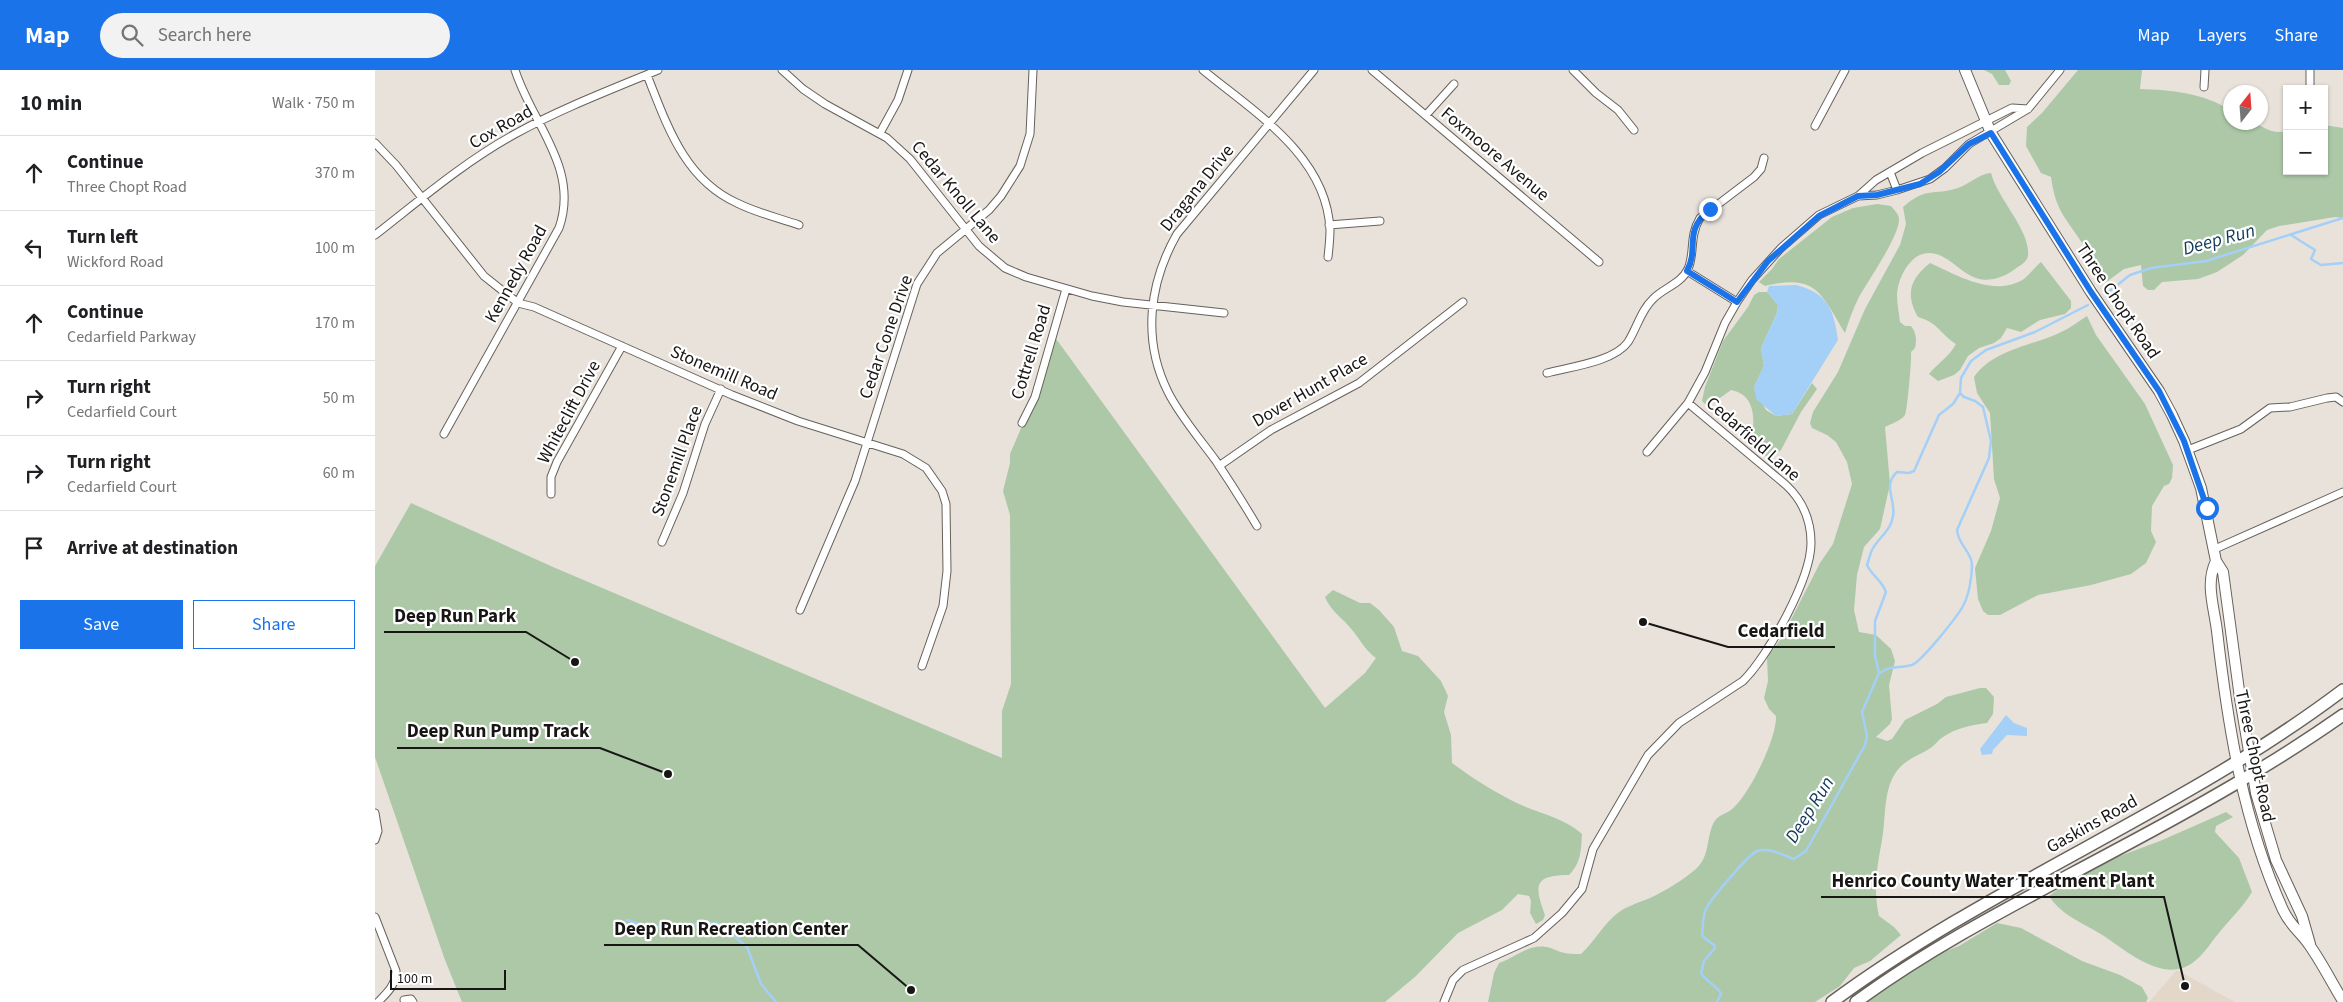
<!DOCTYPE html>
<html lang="en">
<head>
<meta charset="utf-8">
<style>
	body { margin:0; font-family:"Source Sans 3",sans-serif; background:#f2f2f2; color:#202124 }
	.controls { position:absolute; right:15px; top:15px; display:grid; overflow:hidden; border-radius:0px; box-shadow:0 1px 4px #0004 }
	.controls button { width:45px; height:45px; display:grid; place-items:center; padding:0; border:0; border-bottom:1px solid #e0e0e0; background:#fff; color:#202124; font:25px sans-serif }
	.compass { position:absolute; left:1848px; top:15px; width:45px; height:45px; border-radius:50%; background:#fff; box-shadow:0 1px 4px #0004; rotate:17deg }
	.scale { position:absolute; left:15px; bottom:12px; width:116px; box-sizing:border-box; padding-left:5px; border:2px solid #181614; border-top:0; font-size:14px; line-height:18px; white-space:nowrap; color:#181614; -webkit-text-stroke:4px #fff; paint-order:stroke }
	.stop { position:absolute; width:15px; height:15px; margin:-11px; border:4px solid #1a73e8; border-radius:50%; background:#fff }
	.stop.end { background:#1a73e8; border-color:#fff; box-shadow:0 1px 5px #0008 }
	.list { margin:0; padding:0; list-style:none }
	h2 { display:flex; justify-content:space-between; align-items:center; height:65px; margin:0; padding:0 20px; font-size:21px }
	h2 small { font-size:16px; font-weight:400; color:#757577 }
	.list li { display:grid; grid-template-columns:32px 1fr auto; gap:15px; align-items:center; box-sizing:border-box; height:75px; padding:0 20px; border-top:1px solid #e0e0e0 }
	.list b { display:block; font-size:19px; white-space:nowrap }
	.list p { margin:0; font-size:16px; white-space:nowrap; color:#757577 }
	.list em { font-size:16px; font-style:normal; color:#757577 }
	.actions { display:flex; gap:10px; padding:15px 20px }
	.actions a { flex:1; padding:11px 0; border:1px solid #1a73e8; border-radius:0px; text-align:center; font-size:18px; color:#1a73e8 }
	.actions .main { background:#1a73e8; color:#fff }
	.icon { flex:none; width:28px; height:28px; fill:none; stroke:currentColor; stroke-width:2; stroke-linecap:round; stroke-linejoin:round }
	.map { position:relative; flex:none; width:1968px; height:932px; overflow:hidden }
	header { display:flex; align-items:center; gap:30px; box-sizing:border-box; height:70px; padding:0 25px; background:#1a73e8; color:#fff }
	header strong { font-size:24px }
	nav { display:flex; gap:28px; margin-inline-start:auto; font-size:18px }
	.search { width:350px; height:45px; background:#f2f2f2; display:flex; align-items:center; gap:12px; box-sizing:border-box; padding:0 18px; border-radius:28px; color:#757577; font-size:19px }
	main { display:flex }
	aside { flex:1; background:#fff }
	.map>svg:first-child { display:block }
	.built { fill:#e3d7ca }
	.green { fill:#acc8a7 }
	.water { fill:#a4d0f7 }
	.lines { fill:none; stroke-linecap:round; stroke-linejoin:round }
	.stream { stroke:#a4d0f7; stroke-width:2.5 }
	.minor-casing { stroke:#67615b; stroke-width:9 }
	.secondary-casing { stroke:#67615b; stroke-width:12 }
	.primary-casing { stroke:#67615b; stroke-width:14 }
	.minor { stroke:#fff; stroke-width:7 }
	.secondary { stroke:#fff; stroke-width:10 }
	.primary { stroke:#fff; stroke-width:11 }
	.route { stroke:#1a73e8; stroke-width:6 }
	.labels { text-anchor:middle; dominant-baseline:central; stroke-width:4.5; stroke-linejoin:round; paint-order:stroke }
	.street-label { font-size:18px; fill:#181614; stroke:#fff }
	.water-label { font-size:19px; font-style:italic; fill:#123a5a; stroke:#fff }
	.leader { fill:none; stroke:#181614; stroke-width:2 }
	.callout-dot { fill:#181614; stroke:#fff; stroke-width:2 }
	.callout-label { font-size:19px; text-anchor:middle; font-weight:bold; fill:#181614; stroke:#fff; stroke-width:4.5; stroke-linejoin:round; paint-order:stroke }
</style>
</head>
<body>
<header>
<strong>Map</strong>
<div class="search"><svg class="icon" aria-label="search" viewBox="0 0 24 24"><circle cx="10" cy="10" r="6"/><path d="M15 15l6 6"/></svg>Search here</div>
<nav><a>Map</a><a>Layers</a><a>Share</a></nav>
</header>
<main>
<aside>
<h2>10 min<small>Walk · 750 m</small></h2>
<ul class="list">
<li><svg class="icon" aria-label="ahead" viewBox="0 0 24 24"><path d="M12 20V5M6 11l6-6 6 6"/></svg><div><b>Continue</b><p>Three Chopt Road</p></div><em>370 m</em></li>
<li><svg class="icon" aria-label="left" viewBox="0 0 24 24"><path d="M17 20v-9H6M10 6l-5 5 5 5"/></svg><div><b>Turn left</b><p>Wickford Road</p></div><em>100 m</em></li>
<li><svg class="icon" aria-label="ahead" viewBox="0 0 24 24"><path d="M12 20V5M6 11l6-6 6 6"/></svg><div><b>Continue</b><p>Cedarfield Parkway</p></div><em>170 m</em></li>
<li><svg class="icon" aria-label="right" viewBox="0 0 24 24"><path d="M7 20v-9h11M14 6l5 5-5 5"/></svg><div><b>Turn right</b><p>Cedarfield Court</p></div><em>50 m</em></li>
<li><svg class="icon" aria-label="right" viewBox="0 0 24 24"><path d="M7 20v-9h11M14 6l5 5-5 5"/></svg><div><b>Turn right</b><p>Cedarfield Court</p></div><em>60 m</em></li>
<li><svg class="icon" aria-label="arrive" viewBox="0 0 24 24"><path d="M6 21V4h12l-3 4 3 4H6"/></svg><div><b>Arrive at destination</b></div></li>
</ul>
<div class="actions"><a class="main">Save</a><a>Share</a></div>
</aside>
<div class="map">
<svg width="1968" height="932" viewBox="0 0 1968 932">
	<rect width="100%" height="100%" fill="#e8e2db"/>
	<path class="built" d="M 1802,900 L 1860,932 L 1774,932 Z"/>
	<path class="green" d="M 1609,0 L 1630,0 L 1636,11 L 1634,15 L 1624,15 L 1617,4 Z
		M 1703,0 L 1767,0 L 1765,19 C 1797,20 1828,23 1855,40 L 1856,52 C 1862,52 1870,51 1876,52 C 1889,56 1896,65 1912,61 L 1912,101 L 1949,101 L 1949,55 L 1968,58 L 1968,148 L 1960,147 L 1904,156 L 1892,160 L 1868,185 L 1842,202 L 1823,209 L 1787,212 L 1779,220 L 1773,220 L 1768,216 L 1766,195 L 1749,199 L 1730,213 L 1725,212 C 1720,200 1715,187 1709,176 C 1691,147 1681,143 1676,107 L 1666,103 L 1651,76 L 1652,57 L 1667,43 Z
		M 1616,103 C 1622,128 1656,161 1653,186 C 1652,192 1644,196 1640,199 C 1632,206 1615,212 1604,209 C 1588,205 1576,188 1561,184 C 1538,177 1523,206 1522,225 C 1522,234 1524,243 1525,252 L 1530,256 L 1536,256 C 1541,262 1542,270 1540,278 L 1536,282 C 1537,288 1532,342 1530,345 C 1527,350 1516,354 1510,357 L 1515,414 L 1505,459 L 1489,477 L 1482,505 L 1479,540 L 1484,562 L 1501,565 L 1516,579 L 1520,591 L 1514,615 L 1517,649 L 1515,654 L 1501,667 L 1512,671 L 1517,669 L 1530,650 L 1562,634 L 1571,627 L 1605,618 L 1611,618 L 1619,627 L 1618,644 L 1612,653 C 1596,655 1581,658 1568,667 C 1564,669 1561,674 1557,677 C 1549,683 1539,686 1531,692 C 1506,710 1512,745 1507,770 C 1502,797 1498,820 1504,846 L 1519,857 L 1526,865 L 1495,891 L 1479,898 L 1465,916 L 1440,932 L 1113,932 L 1119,903 L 1124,893 C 1140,888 1153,874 1171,877 C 1176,877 1181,881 1186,882 C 1192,884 1199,884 1206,884 C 1220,871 1228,854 1244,842 C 1253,836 1265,832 1275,828 C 1290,821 1308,810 1321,799 C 1335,786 1331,770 1338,754 C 1342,745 1349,745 1356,740 C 1374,726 1402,668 1401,646 L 1394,639 L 1389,628 L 1393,611 L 1392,587 L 1406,569 L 1445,493 L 1458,474 L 1477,414 L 1472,392 L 1461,372 L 1452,365 L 1437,358 L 1435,353 L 1438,342 L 1463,302 L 1490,239 L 1525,175 L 1531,154 L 1528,137 C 1552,116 1558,126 1583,118 C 1595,114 1603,104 1616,103 Z
		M 1502,134 L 1516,136 C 1519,140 1524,144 1524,149 C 1525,165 1493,211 1484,227 C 1478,239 1474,250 1470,263 C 1446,224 1442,203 1390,216 L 1384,212 L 1397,199 L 1404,189 L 1457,147 L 1478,138 Z
		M 1666,192 L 1696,231 L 1696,238 L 1690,244 L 1665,250 L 1646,262 L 1632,258 L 1626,268 L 1619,273 L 1604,278 L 1593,286 L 1585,300 L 1579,305 L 1563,311 L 1554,304 C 1563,293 1574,287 1581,274 C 1564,263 1564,253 1543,247 C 1530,224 1535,209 1555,193 C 1582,205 1619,228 1649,209 C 1655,204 1660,197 1666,192 Z
		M 1384,222 L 1392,222 L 1403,235 L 1402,243 L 1386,278 L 1389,296 L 1379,317 L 1391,340 L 1401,346 L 1417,344 L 1437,313 L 1442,319 L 1426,342 L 1406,380 L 1396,388 L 1392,387 L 1376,373 C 1380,352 1382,325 1356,320 L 1338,333 L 1331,335 L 1327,331 L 1330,317 L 1348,271 L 1373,237 L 1379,225 Z
		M 1712,246 L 1721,265 L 1770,334 L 1798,395 L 1797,408 L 1794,414 L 1789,416 L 1777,436 L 1776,461 L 1781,472 L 1771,493 L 1756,504 L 1716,515 L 1663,525 L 1625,545 L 1613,545 L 1608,541 L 1603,529 L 1600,498 L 1616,461 L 1625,428 L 1619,409 L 1615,343 L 1602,323 L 1599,307 C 1617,281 1654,276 1682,264 C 1692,260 1703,252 1712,246 Z
		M 679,266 L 950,638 L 990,603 L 1001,588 C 990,580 986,571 978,561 C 968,548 956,542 950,527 L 958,520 L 985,533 L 995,533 L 1004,540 L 1019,557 L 1027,581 L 1043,586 L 1066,611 L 1073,626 L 1069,642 L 1076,665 L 1077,693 C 1097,708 1121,723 1144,734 C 1165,744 1190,748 1207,764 C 1206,781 1206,793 1194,805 C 1157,805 1160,817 1170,845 L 1168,850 L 1161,854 L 1155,843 L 1156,831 L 1154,826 L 1143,824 L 1127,840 L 1083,863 L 1041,906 L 1010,932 L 87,932 L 70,890 L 0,687 L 0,496 L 36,433 L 178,497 L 627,688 L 627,641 L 636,614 L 635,445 L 628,421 L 635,393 L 635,384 L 672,297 Z
		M 1851,742 L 1858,747 L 1841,756 L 1840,762 L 1864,788 L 1877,822 C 1868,837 1854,850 1843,864 C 1836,872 1830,883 1821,890 C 1792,916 1754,883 1729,866 C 1709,853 1688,847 1674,826 L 1710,799 L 1785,771 Z
		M 1622,853 L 1646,858 L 1707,891 L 1745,905 L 1767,917 L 1773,928 L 1771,932 L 1491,932 L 1558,886 L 1584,876 Z"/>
	<path class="water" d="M 1421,215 C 1453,223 1459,240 1463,270 L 1417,344 L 1401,346 L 1381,329 L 1379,317 L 1389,296 L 1386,278 L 1402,243 L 1403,235 L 1392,222 L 1394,216 Z
		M 1631,645 L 1639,653 L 1652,658 L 1652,666 L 1632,665 L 1618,680 L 1617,684 L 1607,685 L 1605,679 Z"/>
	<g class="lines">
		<path class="stream" d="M 1916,165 L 1940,180 L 1936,189 L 1946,195 L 1968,193
			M 1731,224 L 1755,205 L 1776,198 L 1831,191 L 1968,148
			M 1505,603 C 1517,594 1524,599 1537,595 C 1547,591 1582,547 1588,536 C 1594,525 1597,507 1597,495 C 1597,482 1583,475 1582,460 L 1614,388 L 1616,371 L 1608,337 L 1600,331 L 1589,327 L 1585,323
			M 252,850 L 270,856 L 292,857 L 333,853 L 344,854 L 372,877 L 386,914 L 401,932
			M 1342,932 L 1346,924 C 1342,915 1331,912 1326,903 L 1329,891 L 1340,878 L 1339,875 L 1327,866 C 1328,857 1327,848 1331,839 C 1335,830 1373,785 1382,781 C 1394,777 1408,785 1419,789 L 1431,781 L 1490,675 L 1492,666 L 1487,642 L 1504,603 L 1500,585 L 1500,551 L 1511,522 C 1506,509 1497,506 1492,495 C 1494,490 1495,484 1497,480 C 1503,468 1516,461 1518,446 C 1521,429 1507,416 1522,402 L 1534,403 L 1539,401 L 1564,345 L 1578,334 L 1585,323 L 1586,308 L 1596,291 L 1611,280 L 1660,262 L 1713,235"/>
		<defs>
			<path id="minor" d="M 407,0 L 428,19 L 450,34 L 512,68 L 535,89 L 604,176 L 630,198 L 651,207 L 717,226 L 748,232 L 849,243
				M 828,0 C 879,42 952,86 955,160 C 955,169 954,178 953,187
				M 997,0 L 1224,192
				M 1198,0 L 1221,23 L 1243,40 L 1259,60
				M 272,5 C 292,55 309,109 362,133 C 382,143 404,148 424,155
				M 1829,17 L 1830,0
				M 1935,19 L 1935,0
				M 1051,45 L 1079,14
				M 1440,56 L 1470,0
				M 505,63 L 523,30 L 533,0
				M 0,73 L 21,95 L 109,206 L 143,233 L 159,237 L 357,325 L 423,351 L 528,384 L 551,398 L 567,421 L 571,434 L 572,501 L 568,536 L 547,596
				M 1515,102 L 1522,120
				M 1483,126 L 1502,125 L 1522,120 L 1555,109 L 1570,98 L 1594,74 L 1653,39 L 1685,0
				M 954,155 L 1005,151
				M 0,165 C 45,130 89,92 140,64 C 185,39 235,20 283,0
				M 1312,201 L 1362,232
				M 1172,303 C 1194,297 1239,292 1253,272 C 1262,258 1266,240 1278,229 C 1288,218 1306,214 1313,199 C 1320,183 1314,166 1325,148 L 1379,107 L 1386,99 L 1389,88
				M 647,353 L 660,327 L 691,219
				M 69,364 L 184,158 C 205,98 157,54 140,0
				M 1813,380 L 1866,359 L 1895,338 L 1915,337 L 1952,328 L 1961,327 L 1968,332
				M 1272,382 L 1313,333 L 1330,302 L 1350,253 L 1362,232 L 1377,210 L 1406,178 L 1444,145 L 1483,126 L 1501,110 L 1547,83 L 1637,38 L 1653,39
				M 844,396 L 896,360 L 984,313 L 1088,232
				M 176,424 L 176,407 L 182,392 L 247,276
				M 882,456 C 869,434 855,412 841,391 C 825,369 805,346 793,322 C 767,270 774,213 802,164 L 939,0
				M 287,472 L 308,423 L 330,354 L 346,319
				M 1840,479 L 1968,422
				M 425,540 L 480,411 L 542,214 L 562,183 L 614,140 L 626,126 L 645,96 L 655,64 L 658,0
				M 0,743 L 3,761 L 0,770
				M 0,847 L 21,901 C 20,916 13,922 3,932
				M 29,930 L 36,929 L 38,932
				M 1069,932 L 1078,910 L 1088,900 L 1159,868 L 1187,843 L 1207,819 L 1218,779 L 1273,685 L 1304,653 L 1368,611 C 1393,586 1436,509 1436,473 C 1436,450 1427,430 1411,415 L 1313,333"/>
			<path id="secondary" d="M 1590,0 L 1616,63 L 1716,222 L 1784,321 L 1797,345 L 1809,371 L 1826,418 L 1841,491 L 1848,502 L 1865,628 L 1881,723 L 1901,790 L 1927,846 L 1935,874
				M 1841,491 C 1830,514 1839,536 1842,561 C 1853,657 1868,751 1908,840 C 1916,857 1925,861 1935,876 C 1947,893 1957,913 1968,931"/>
			<path id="primary" d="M 1457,932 C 1618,813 1808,741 1968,620
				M 1481,932 C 1563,872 1654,827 1743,779 C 1820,738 1897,695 1968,645"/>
		</defs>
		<use href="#minor" class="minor-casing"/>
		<use href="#secondary" class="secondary-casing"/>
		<use href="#primary" class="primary-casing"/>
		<use href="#minor" class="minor"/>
		<use href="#secondary" class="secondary"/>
		<use href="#primary" class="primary"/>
	</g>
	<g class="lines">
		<path class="route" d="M 1335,139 C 1307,163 1325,176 1312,201 L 1362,232 L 1393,191 L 1444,146 L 1483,126 L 1502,125 L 1545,114 L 1564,102 L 1594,74 L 1616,63 L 1716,222 L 1784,321 L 1809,371 L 1832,438"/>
	</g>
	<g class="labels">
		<g class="street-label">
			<text transform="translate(126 57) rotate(-30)">Cox Road</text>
			<text transform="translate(1120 84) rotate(40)">Foxmoore Avenue</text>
			<text transform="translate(822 118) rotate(-51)">Dragana Drive</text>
			<text transform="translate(581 122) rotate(50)">Cedar Knoll Lane</text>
			<text transform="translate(141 204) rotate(-61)">Kennedy Road</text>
			<text transform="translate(1743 231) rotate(56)">Three Chopt Road</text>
			<text transform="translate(511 267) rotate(-71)">Cedar Cone Drive</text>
			<text transform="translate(656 282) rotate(-73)">Cottrell Road</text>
			<text transform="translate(349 303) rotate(23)">Stonemill Road</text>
			<text transform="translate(935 320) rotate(-30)">Dover Hunt Place</text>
			<text transform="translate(194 342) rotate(-62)">Whiteclift Drive</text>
			<text transform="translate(1378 369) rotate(41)">Cedarfield Lane</text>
			<text transform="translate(302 391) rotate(-70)">Stonemill Place</text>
			<text transform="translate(1880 686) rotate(78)">Three Chopt Road</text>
			<text transform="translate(1717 754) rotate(-29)">Gaskins Road</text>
		</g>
		<g class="water-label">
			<text transform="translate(1844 170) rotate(-15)">Deep Run</text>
			<text transform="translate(1435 740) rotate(-58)">Deep Run</text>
		</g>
	</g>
	<path class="leader" d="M200 592L151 562H9M1268 552L1353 577H1460M293 704L225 678H22M1810 916L1789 827H1446M536 920L483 875H229"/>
	<g class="callout-dot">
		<circle cx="200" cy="592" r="5"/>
		<circle cx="1268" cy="552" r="5"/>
		<circle cx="293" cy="704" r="5"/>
		<circle cx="1810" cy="916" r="5"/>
		<circle cx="536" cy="920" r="5"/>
	</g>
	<g class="callout-label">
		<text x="80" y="552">Deep Run Park</text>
		<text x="1406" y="567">Cedarfield</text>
		<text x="123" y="667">Deep Run Pump Track</text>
		<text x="1618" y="817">Henrico County Water Treatment Plant</text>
		<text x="356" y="865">Deep Run Recreation Center</text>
	</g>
</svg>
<div class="controls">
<button>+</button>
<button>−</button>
</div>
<svg class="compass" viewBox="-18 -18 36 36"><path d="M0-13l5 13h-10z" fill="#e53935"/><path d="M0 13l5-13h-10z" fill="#757577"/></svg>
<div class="scale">100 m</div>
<div class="stop" style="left:1832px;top:438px"></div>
<div class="stop end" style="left:1335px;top:139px"></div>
</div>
</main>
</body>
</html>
